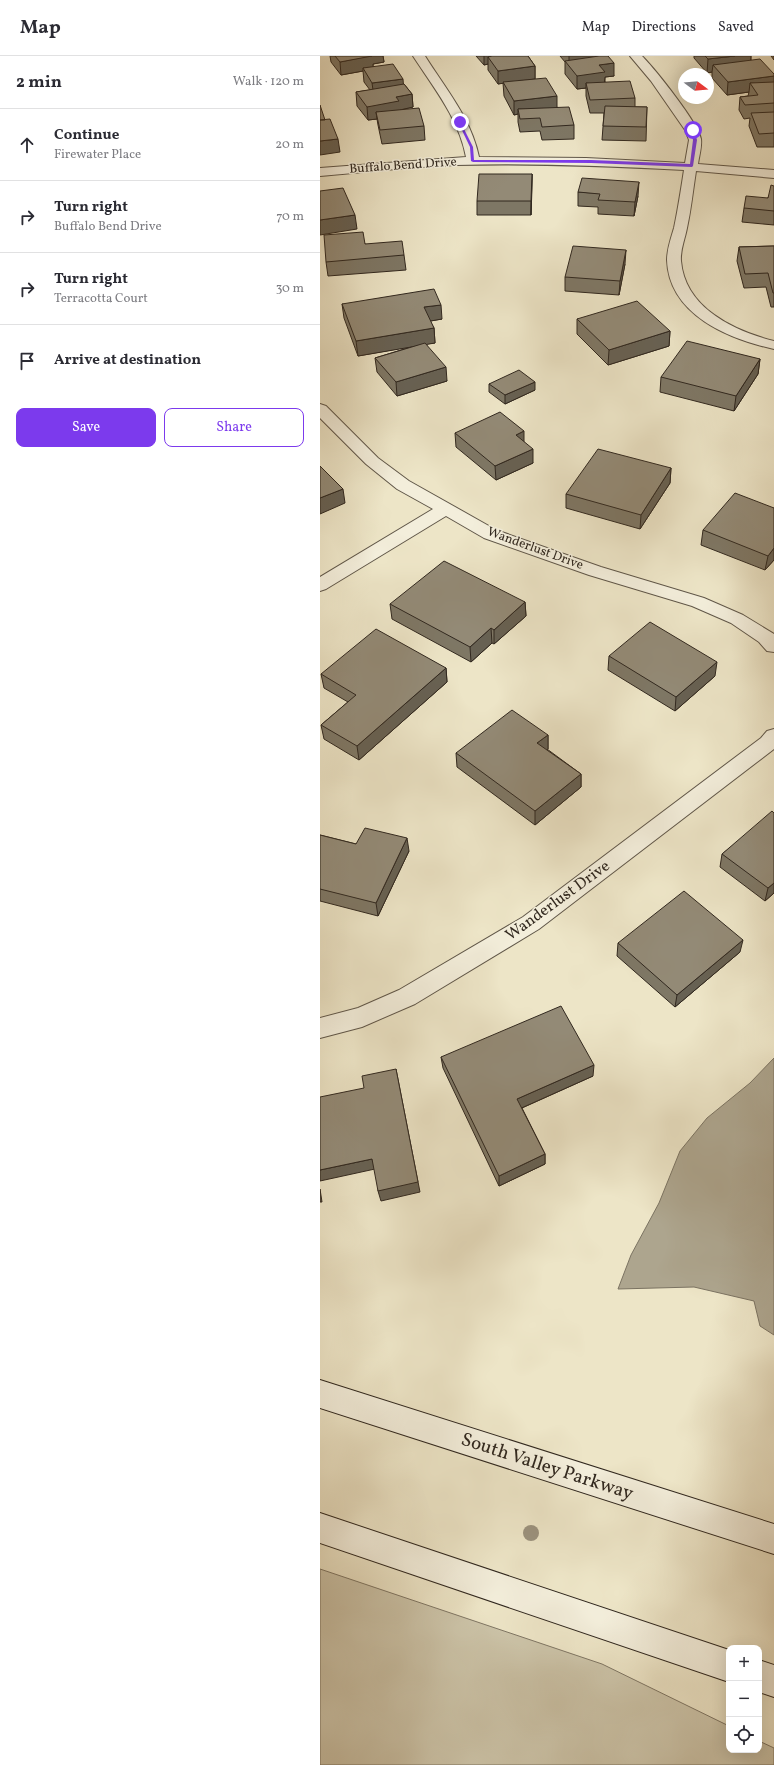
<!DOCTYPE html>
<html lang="en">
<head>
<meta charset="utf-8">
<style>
	body { margin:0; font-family:Vollkorn,serif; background:#f7f7f7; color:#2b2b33 }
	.controls { position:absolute; right:12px; bottom:12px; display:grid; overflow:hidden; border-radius:8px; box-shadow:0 4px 16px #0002 }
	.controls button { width:36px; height:36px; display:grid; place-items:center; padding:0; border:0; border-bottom:1px solid #e1e1e2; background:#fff; color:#2b2b33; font:20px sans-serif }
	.compass { position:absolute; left:358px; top:12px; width:36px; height:36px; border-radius:50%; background:#fff; box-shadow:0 4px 16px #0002; rotate:106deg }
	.stop { position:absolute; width:12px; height:12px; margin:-9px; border:3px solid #7c3aed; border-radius:50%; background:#fff }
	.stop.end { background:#7c3aed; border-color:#fff; box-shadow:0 1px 4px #0008 }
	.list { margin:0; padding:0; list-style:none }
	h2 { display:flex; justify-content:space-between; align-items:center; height:52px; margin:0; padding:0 16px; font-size:17px }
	h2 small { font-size:13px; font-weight:400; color:#7c7c81 }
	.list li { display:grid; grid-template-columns:26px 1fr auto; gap:12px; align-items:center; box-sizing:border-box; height:72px; padding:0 16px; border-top:1px solid #e1e1e2 }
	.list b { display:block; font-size:15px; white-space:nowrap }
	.list p { margin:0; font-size:13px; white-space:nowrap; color:#7c7c81 }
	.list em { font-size:13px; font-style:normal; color:#7c7c81 }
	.actions { display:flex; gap:8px; padding:12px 16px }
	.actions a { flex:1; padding:9px 0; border:1px solid #7c3aed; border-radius:8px; text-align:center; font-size:14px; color:#7c3aed }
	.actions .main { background:#7c3aed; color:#fff }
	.icon { flex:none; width:22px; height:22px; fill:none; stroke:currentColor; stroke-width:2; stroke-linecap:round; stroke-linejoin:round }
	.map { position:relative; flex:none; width:454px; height:1709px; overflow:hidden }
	header { display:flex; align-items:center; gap:24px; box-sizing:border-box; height:56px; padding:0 20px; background:#fff; border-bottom:1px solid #e1e1e2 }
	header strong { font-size:19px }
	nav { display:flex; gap:22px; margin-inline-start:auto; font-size:14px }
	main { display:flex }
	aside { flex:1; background:#fff }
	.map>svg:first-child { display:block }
	.green { fill:#cdc5aa; stroke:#7f7664 }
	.water { fill:#ada58e; stroke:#7b7362 }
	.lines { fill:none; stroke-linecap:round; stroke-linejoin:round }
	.street-casing { stroke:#605749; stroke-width:2 }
	.secondary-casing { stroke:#31281f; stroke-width:2 }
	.street { fill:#f3eedb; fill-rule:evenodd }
	.secondary { fill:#f3eedb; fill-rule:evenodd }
	.tree { fill:#9b927e }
	.wall { fill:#7e7765; stroke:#31281f }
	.shaded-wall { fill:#676153; stroke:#31281f }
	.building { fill:#938a76; stroke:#31281f }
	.route { fill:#7c3aed }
	.labels { text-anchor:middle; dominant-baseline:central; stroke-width:3; stroke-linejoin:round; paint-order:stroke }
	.far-street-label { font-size:13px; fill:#31281f; stroke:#f3eedb }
	.street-label { font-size:16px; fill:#31281f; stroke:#f3eedb }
	.near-street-label { font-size:19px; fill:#31281f; stroke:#f3eedb }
</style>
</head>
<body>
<header>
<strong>Map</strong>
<nav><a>Map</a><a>Directions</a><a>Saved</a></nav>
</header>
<main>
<aside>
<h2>2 min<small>Walk · 120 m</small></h2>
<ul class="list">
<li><svg class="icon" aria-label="ahead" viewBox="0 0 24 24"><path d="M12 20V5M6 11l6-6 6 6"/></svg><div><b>Continue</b><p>Firewater Place</p></div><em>20 m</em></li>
<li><svg class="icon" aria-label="right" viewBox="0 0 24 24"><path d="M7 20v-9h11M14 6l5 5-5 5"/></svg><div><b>Turn right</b><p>Buffalo Bend Drive</p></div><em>70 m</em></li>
<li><svg class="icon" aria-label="right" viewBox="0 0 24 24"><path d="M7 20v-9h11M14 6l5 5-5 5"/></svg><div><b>Turn right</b><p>Terracotta Court</p></div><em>30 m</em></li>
<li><svg class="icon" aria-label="arrive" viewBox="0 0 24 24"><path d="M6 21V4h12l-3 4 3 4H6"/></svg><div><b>Arrive at destination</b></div></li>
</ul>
<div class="actions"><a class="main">Save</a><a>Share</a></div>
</aside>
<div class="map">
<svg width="454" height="1709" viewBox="0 0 454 1709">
	<rect width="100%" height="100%" fill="#ede5c7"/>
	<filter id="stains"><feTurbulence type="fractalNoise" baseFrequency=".005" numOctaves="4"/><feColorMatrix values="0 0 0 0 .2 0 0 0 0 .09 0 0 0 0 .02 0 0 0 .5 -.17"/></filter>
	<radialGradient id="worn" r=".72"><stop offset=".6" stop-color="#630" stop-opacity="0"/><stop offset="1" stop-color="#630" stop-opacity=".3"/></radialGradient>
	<path class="green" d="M 0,1513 L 282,1608 L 409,1670 L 409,1694 L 439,1694 L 439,1685 L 454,1692 L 454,1709 L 0,1709 Z"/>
	<path class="water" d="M 454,1002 L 454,1279 L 440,1270 L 434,1245 L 374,1231 L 298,1233 L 311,1199 L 339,1147 L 360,1095 L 387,1062 L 430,1027 Z"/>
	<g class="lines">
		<defs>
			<path id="street" d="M 93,0 L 105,0 C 125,32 151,62 159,101 L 266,102 L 365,107 L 369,84 L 365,74 L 331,25 L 310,0 L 322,0 C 335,13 379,68 381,83 C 382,91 379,100 378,108 L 454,114 L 454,122 L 376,115 C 373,134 371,154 367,172 C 365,183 360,194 361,205 C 365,252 414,275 454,285 L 454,293 C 409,283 349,259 347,204 C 347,193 351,182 354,172 C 358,153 361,133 364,114 C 288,110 212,107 136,109 C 91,111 45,116 0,120 L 0,112 L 146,101 C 139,63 114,32 93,0 Z
				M 0,348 L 6,350 L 58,402 L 89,425 L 176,474 L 281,511 L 384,542 L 423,559 L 454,578 L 454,596 L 447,595 L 439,586 L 411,567 L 372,550 L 269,519 L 164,482 L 126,460 L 6,533 L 0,535 L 0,521 L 113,453 L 77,433 L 46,408 L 0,362 Z
				M 454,673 L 454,693 L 219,873 L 95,948 L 42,971 L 0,982 L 0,962 L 38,952 L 79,934 L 203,861 L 441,682 L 447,675 Z"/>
			<path id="secondary" d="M 0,1324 L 454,1468 L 454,1498 L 0,1352 Z
				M 0,1457 L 409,1594 L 409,1626 L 0,1487 Z
				M 439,1604 L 454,1609 L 454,1641 L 439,1636 Z"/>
		</defs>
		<use href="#street" class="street-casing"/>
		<use href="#secondary" class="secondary-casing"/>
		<use href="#street" class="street"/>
		<use href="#secondary" class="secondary"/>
	</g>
	<circle class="tree" cx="211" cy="1477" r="8"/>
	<path class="wall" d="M 10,0 L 63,0 L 64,6 L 53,8 L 53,11 L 84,28 L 92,38 L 93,51 L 80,54 L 104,70 L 105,84 L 62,88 L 58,69 L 57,63 L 48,64 L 37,50 L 36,36 L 50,34 L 44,26 L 43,15 L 21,19 L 11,6 Z
		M 156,0 L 208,0 L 215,10 L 215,23 L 237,51 L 254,69 L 254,83 L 222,84 L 220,75 L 200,76 L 198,66 L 198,58 L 194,59 L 184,40 L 183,27 L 178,28 L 168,14 L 168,8 L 164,9 Z
		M 240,0 L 288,0 L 294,20 L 285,21 L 285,26 L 315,42 L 315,51 L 327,51 L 326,85 L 282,84 L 284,57 L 270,57 L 266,40 L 266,32 L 257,33 L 245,18 L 245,6 Z
		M 374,0 L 431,0 L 431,4 L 454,18 L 454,91 L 437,91 L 429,70 L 430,62 L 424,63 L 419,54 L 420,41 L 428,40 L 429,36 L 407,39 L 392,22 L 392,16 L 387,17 L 374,2 Z
		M 451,0 L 454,0 L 454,4 Z
		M 212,118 L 211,159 L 157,159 L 157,145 Z
		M 454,130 L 454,169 L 422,166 L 424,152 L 448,142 Z
		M 258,136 L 318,140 L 314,160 L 278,158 L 278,151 L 258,150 Z
		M 45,188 L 84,199 L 86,214 L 8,220 L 6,206 Z
		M 454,190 L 454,251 L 451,251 L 446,231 L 424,232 L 417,205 L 419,191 Z
		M 305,208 L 299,239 L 245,235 L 245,221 Z
		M 22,248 L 122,263 L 110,265 L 114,272 L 115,287 L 106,288 L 127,325 L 77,340 L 57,316 L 55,302 L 94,290 L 38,300 L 24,262 Z
		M 257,263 L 350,275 L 349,290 L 288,309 L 257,278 Z
		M 440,303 L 438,318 L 414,355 L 340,336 L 341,321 Z
		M 169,328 L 215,334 L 185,348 L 169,336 Z
		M 135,377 L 204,386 L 213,407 L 176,424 L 136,391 Z
		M 351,412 L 350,427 L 320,473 L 246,452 L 246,438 Z
		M 454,452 L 454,504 L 445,514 L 381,489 L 383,474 Z
		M 205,546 L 206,560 L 174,588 L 172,587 L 151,606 L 72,563 L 70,548 Z
		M 289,600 L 395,620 L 355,655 L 288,614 Z
		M 126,612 L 127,626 L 39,704 L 4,683 L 1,669 L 28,646 L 4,632 L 1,618 Z
		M 228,679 L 228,693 L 227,693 L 261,718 L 261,731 L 215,769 L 137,711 L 136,697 Z
		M 454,757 L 454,837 L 445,845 L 400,811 L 402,798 Z
		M 0,779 L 36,788 L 89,795 L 58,860 L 0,845 Z
		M 298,887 L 420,896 L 355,951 L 297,900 Z
		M 121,1001 L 273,1020 L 202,1052 L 225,1098 L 225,1108 L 179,1130 L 123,1012 Z"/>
	<path class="shaded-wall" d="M 49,0 L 63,0 L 64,6 L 53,8 L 53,13 L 43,12 L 43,15 L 21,19 L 20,6 Z
		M 164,0 L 200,0 L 168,1 L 168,8 L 164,9 Z
		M 249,0 L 283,0 L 283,5 L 249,10 Z
		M 415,0 L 431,0 L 430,11 L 393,9 L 392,16 L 387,17 L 388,3 Z
		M 294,7 L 294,20 L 285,21 L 284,29 L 266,27 L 266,32 L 257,33 L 257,20 L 279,9 Z
		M 215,10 L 215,23 L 178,28 L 178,15 Z
		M 454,20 L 454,29 L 430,27 L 429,36 L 407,39 L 408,26 Z
		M 83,23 L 84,36 L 54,41 L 52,27 Z
		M 92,38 L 93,51 L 80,54 L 80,59 L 56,56 L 57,63 L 48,64 L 47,51 L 76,41 Z
		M 237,40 L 237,54 L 198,53 L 198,58 L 194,59 L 194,45 Z
		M 18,83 L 20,96 L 0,99 L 0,85 Z
		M 212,118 L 212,132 L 211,159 L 211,145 Z
		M 319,126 L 318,140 L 314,160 L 315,146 Z
		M 35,159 L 37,173 L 0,179 L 0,164 Z
		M 306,194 L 305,208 L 299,239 L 300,225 Z
		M 121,249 L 122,263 L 105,266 L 104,251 Z
		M 114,272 L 115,287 L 38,300 L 36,285 Z
		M 350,275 L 349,290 L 288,309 L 289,294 Z
		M 440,303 L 438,318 L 414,355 L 416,340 Z
		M 126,311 L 127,325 L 77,340 L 76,326 Z
		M 215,326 L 215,334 L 185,348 L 185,339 Z
		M 204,375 L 204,389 L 196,379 Z
		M 213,393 L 213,407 L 176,424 L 175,410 Z
		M 351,412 L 350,427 L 320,473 L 321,459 Z
		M 23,433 L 25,447 L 0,458 L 0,442 Z
		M 454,492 L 454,504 L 445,514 L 448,500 Z
		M 205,546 L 206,560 L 174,588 L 174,574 Z
		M 171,572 L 172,587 L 151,606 L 150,591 Z
		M 397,606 L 395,620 L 355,655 L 356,641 Z
		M 126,612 L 127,626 L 39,704 L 37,690 Z
		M 228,679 L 228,693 L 218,701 L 217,687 Z
		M 261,718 L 261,731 L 215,769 L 215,755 Z
		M 87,782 L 89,795 L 58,860 L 56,847 Z
		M 454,827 L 454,837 L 445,845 L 448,832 Z
		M 423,884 L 420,896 L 355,951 L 357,939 Z
		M 274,1009 L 273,1020 L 197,1054 L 197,1043 Z
		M 76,1013 L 100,1136 L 61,1145 L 58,1135 Z
		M 225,1098 L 225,1108 L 179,1130 L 179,1120 Z
		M 52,1103 L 55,1113 L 0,1125 L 0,1114 Z
		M 0,1133 L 2,1146 L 0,1146 Z"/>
	<path class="building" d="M 15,0 L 52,0 L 20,6 Z
		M 172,0 L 208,0 L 215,10 L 178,15 L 168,1 Z
		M 279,0 L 288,0 L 294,7 L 279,9 L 285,16 L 257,20 L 245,5 Z
		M 385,0 L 415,0 L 388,3 Z
		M 440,3 L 454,18 L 454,20 L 408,26 L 393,9 Z
		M 73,8 L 83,23 L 52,27 L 43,12 Z
		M 226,22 L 237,40 L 194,45 L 183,26 Z
		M 310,25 L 315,42 L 270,44 L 266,27 Z
		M 454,26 L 454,47 L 425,49 L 420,41 L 438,39 L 430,27 Z
		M 84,28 L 92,38 L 76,41 L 79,45 L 47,51 L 36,36 Z
		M 0,49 L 5,64 L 0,64 Z
		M 285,50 L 327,51 L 326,71 L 283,70 Z
		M 249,51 L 254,69 L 222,71 L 220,62 L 200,63 L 198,53 Z
		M 99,52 L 104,70 L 60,74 L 56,56 Z
		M 454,56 L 454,77 L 439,78 L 431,57 Z
		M 10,63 L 18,83 L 0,85 L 0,64 Z
		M 159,118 L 212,118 L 211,145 L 157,145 Z
		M 262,122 L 319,126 L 315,146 L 278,144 L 280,138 L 258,136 Z
		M 451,129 L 454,130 L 454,155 L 424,152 L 426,140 L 448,142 Z
		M 23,132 L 35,159 L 0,164 L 0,135 Z
		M 43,176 L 45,188 L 82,185 L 84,199 L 6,206 L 4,179 Z
		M 253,190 L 306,194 L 300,225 L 245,221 Z
		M 454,190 L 454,237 L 453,237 L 448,217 L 425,218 L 419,191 Z
		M 114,233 L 121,249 L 104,251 L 114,272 L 36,285 L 22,248 Z
		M 317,245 L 350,275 L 289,294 L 257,263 Z
		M 367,285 L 440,303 L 416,340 L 341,321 Z
		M 105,287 L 126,311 L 76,326 L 55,302 Z
		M 199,314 L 215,326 L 185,339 L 169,328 Z
		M 180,356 L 204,375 L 196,379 L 213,393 L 175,410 L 135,377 Z
		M 278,393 L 351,412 L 321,459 L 246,438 Z
		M 0,410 L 23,433 L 0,442 Z
		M 415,437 L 454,452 L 454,492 L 448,500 L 383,474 Z
		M 124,505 L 205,546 L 174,574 L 171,572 L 150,591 L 70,548 Z
		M 330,566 L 397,606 L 356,641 L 289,600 Z
		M 56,573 L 126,612 L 37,690 L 1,669 L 36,639 L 1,618 Z
		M 192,654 L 228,679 L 217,687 L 261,718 L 215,755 L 136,697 Z
		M 452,755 L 454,757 L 454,827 L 448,832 L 402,798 Z
		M 45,772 L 87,782 L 56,847 L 0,833 L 0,779 L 36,788 Z
		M 364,835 L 423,884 L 357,939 L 298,887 Z
		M 241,950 L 274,1009 L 197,1043 L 225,1098 L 179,1120 L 121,1001 Z
		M 76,1013 L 98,1126 L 58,1135 L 52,1103 L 0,1114 L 0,1041 L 44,1032 L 42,1020 Z"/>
	<path class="route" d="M 140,65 L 153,91 L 154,104 L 271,104 L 370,108 L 373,84 L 371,73 L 374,74 L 377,84 L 373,110 L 372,111 L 271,107 L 153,106 L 151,105 L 150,91 L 138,66 Z"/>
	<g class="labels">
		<g class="far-street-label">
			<text transform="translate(83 110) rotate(-4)">Buffalo Bend Drive</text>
			<text transform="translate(215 493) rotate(20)">Wanderlust Drive</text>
		</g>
		<g class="street-label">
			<text transform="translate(238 845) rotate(-36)">Wanderlust Drive</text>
		</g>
		<g class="near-street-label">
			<text transform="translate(227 1411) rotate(18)">South Valley Parkway</text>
		</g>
	</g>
	<rect width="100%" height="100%" filter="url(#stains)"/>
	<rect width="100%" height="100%" fill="url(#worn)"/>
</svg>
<div class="controls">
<button>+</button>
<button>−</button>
<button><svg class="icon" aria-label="locate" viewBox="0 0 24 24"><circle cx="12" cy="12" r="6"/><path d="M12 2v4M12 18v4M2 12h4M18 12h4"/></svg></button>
</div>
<svg class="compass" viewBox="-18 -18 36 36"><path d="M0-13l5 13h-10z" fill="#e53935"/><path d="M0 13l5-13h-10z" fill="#7c7c81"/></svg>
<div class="stop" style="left:373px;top:74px"></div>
<div class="stop end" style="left:140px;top:66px"></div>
</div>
</main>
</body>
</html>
